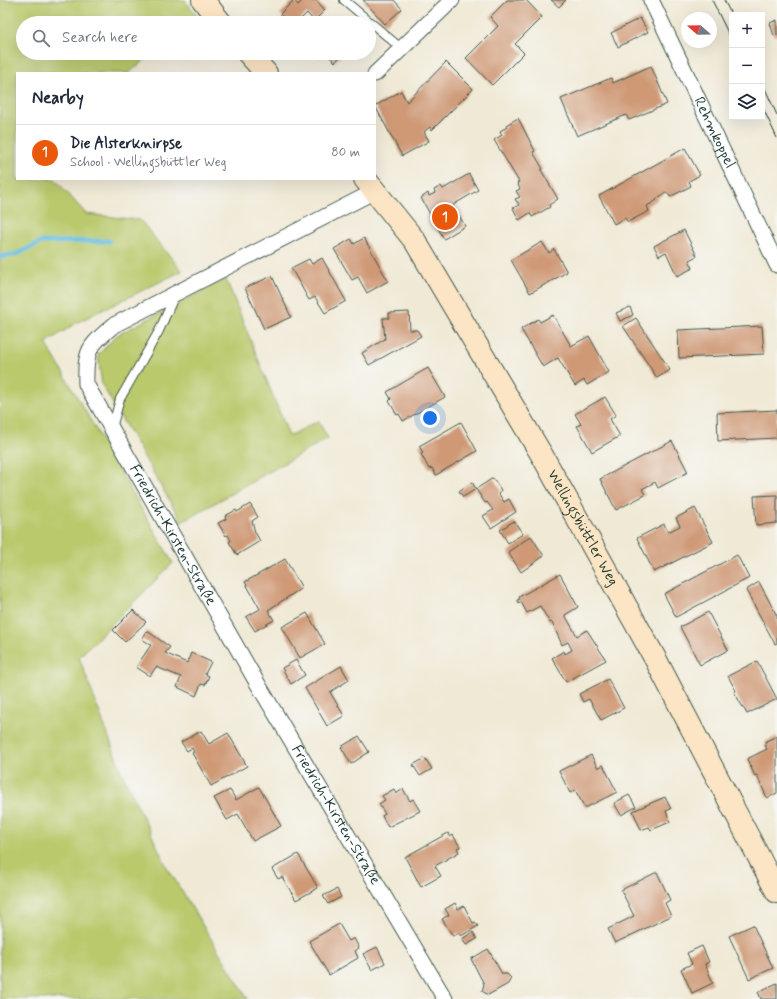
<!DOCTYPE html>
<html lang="en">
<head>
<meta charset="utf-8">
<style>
	body { margin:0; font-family:Mynerve,sans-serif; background:#f6f6f7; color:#1f2937 }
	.controls { position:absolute; right:12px; top:12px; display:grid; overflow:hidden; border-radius:0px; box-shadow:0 4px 16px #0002 }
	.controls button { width:36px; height:36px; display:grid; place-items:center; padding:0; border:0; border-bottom:1px solid #e0e1e3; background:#fff; color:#1f2937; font:20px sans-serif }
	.compass { position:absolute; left:681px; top:12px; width:36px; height:36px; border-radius:50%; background:#fff; box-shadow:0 4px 16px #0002; rotate:290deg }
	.you { position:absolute; left:430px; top:418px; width:14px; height:14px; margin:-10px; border:3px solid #fff; border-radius:50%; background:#1a73e8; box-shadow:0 0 0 6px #1a73e833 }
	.badge { display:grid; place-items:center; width:26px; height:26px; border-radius:50%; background:#ea580c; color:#fff; font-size:13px; font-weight:700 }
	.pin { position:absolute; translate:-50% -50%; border:2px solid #fff; box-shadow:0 1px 4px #0006 }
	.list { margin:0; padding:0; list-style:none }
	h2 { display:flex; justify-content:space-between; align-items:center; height:52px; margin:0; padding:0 16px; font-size:17px }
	h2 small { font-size:13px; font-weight:400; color:#747a83 }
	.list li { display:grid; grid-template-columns:26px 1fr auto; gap:12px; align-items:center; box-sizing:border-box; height:56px; padding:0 16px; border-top:1px solid #e0e1e3 }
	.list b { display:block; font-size:15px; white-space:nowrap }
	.list p { margin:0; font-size:13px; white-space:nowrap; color:#747a83 }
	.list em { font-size:13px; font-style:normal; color:#747a83 }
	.icon { flex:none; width:22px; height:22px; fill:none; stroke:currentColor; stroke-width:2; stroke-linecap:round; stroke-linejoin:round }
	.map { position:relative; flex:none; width:777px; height:999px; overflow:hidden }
	.search { position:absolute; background:#fff; box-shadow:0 4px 16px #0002; left:16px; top:16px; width:360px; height:44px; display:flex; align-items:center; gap:10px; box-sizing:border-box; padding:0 14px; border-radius:22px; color:#747a83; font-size:15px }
	.panel { position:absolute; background:#fff; box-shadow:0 4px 16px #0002; left:16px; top:72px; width:360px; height:108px; border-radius:0px }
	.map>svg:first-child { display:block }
	.green { fill:#bac96c; stroke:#6c8350 }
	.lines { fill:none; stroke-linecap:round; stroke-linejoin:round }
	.stream { stroke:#61bbdf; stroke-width:5 }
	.building { fill:#cf9976 }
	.service-casing { stroke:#3e574c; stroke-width:10 }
	.minor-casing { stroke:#3e574c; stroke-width:17 }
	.secondary-casing { stroke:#3e574c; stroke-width:24 }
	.service { stroke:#fff; stroke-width:8 }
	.minor { stroke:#fff; stroke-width:15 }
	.secondary { stroke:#fce5c4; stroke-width:22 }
	.tram { stroke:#1f3d34; stroke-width:1 }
	.labels { text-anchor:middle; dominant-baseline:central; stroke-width:3; stroke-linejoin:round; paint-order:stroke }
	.street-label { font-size:15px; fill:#1f3d34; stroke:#f6f6f2 }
</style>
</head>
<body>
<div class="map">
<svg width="777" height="999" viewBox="0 0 777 999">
	<rect width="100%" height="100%" fill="#f6f6f2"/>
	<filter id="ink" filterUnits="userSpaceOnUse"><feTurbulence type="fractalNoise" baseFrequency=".025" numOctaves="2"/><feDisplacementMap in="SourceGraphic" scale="8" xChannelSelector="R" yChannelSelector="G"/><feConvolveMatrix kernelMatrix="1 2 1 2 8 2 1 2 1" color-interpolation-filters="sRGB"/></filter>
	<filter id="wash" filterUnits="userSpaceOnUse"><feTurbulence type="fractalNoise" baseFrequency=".012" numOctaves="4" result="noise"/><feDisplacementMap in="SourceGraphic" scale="16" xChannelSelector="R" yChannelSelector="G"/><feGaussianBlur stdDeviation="0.9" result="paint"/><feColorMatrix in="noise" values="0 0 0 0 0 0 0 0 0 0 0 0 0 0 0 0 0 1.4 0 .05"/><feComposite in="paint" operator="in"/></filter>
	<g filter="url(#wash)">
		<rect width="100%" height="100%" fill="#f0e9d5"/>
		<path class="green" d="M 0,0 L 185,0 L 197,16 L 188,23 L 23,23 L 23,53 L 153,53 L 129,73 L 17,73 L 17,179 L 55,179 L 86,214 L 140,220 L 182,271 L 76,323 L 46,343 L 173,563 L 79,657 L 122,773 L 167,867 L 248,999 L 0,999 Z
			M 226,279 L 289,436 L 318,421 L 328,438 L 182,522 L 102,385 L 98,355 L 117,335 Z"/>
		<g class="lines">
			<path class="stream" d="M 0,257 L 17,254 L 42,242 L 109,241"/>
		</g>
		<g id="blocks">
			<path class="building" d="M 294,0 L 298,5 L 303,0 L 316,0 L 325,10 L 314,21 L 307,13 L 297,23 L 290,23 L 280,14 Z
				M 363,0 L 394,0 L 402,9 L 385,24 Z
				M 507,0 L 526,0 L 542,17 L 515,44 L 524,53 L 492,85 L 466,58 L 498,26 L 490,17 Z
				M 551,0 L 566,0 L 559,7 Z
				M 640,18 L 648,32 L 618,47 L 611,33 Z
				M 777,20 L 777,35 L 774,36 L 770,23 Z
				M 315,53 L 325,53 L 320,58 Z
				M 326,53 L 344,53 L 335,62 Z
				M 446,62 L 473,89 L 432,130 L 430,127 L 424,132 L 429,141 L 402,156 L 375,106 L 401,91 L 407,102 Z
				M 651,66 L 667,104 L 629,120 L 626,115 L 577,136 L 561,99 L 611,78 L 613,83 Z
				M 518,118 L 535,151 L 533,152 L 543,169 L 541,170 L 558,199 L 549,205 L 550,207 L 532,217 L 530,213 L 519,220 L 513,208 L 519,205 L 515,199 L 520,197 L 516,191 L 520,189 L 517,183 L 519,182 L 494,140 L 502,135 L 500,131 L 507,127 L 506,125 Z
				M 685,148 L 700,175 L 689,181 L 691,186 L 670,197 L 667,192 L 656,199 L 657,200 L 647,206 L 649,211 L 628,222 L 625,218 L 614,224 L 599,196 Z
				M 469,174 L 478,190 L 453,205 L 465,226 L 444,239 L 421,198 L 428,193 L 429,196 L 435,193 L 434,190 L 441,186 L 443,189 Z
				M 684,230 L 697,256 L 689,260 L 693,268 L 677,276 L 666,252 L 659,256 L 654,246 Z
				M 364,238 L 388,281 L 367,293 L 358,277 L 352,280 L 334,249 L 351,239 L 354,244 Z
				M 542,242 L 549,253 L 554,249 L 567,272 L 530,293 L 511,260 Z
				M 322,258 L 346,301 L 325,313 L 315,297 L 309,300 L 291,268 L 309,259 L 312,264 Z
				M 272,276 L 291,317 L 264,329 L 245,288 Z
				M 630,307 L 633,315 L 620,321 L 616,313 Z
				M 409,312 L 410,330 L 417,330 L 421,336 L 369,365 L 362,353 L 385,339 L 383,318 L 389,318 L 389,313 Z
				M 553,315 L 571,346 L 589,336 L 609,372 L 587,385 L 584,380 L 575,386 L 558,358 L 543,367 L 521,329 L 538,319 L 540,322 Z
				M 636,318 L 670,370 L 657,378 L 623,326 Z
				M 762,326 L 764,354 L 679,358 L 678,330 Z
				M 428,368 L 445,397 L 403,421 L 399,414 L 397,415 L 389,401 L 391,399 L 387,392 Z
				M 605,397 L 616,415 L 610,419 L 620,436 L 592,452 L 577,426 L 581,424 L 575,414 Z
				M 777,410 L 777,438 L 718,441 L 717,413 Z
				M 461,422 L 477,451 L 436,475 L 432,468 L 429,469 L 421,454 L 423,453 L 419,446 Z
				M 672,441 L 688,472 L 658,488 L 655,482 L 642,489 L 645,495 L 616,510 L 600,479 Z
				M 493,478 L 501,490 L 499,494 L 504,502 L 509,499 L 516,512 L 491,528 L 483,516 L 493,510 L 487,502 L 485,503 L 476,489 Z
				M 472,482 L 476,489 L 463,497 L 459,491 Z
				M 777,495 L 777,523 L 756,525 L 754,496 Z
				M 250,504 L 258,517 L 252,521 L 255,532 L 260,541 L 237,555 L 229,542 L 231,541 L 228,535 L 226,536 L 218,523 L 226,519 L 225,516 L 236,510 L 237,512 Z
				M 695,508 L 713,542 L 654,572 L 637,538 L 664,524 L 668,532 L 680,526 L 676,518 Z
				M 514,521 L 523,534 L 508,543 L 500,530 Z
				M 531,536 L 544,556 L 521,572 L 508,552 Z
				M 737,555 L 749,578 L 676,617 L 664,594 Z
				M 285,559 L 302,588 L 268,610 L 274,620 L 255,631 L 246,617 L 260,609 L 245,582 Z
				M 560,574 L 578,607 L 565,615 L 577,636 L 587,630 L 606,660 L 566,682 L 552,658 L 564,651 L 565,654 L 572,650 L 568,642 L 562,645 L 552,622 L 550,623 L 540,606 L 527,613 L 521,602 L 519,603 L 517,600 L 520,599 L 519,597 Z
				M 759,582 L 777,616 L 777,643 L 775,644 L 746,590 Z
				M 133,610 L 146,622 L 125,642 L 113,630 Z
				M 708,612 L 728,650 L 700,665 L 680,627 Z
				M 307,613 L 325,644 L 300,658 L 282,627 Z
				M 147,631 L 170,647 L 165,653 L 187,663 L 191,653 L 211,662 L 205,674 L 209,676 L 205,685 L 201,684 L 196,696 L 177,687 L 181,677 L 156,667 L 150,676 L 136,667 L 151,645 L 142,639 Z
				M 296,660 L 305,675 L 291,684 L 282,668 Z
				M 757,661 L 777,699 L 747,714 L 734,692 L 736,691 L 728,676 Z
				M 341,666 L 349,680 L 330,692 L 344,716 L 327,726 L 305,688 Z
				M 608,679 L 624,708 L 601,720 L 589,699 L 583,702 L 579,694 Z
				M 201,731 L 209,744 L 228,733 L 247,766 L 211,786 L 192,753 L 194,752 L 192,748 L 187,751 L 181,742 Z
				M 359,736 L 369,752 L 351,764 L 341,747 Z
				M 777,736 L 777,793 L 767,798 L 757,775 L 755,776 L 747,759 L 767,749 L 765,746 L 766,741 Z
				M 591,755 L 598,768 L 603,765 L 617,792 L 585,808 L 575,790 L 570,793 L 559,771 Z
				M 425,758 L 432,769 L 420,776 L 413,765 Z
				M 259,787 L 281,826 L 253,841 L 238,814 L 227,820 L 214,798 L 230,790 L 236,800 Z
				M 394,789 L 396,794 L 403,789 L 410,801 L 413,799 L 420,811 L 388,827 L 382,816 L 385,814 L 379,804 L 385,800 L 382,796 Z
				M 629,795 L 636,807 L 621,815 L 614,803 Z
				M 665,797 L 671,809 L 666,811 L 670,822 L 651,830 L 649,827 L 641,830 L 633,811 Z
				M 448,833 L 450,837 L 453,835 L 460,847 L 457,848 L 459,852 L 435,866 L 441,876 L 421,887 L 405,857 Z
				M 298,854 L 318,888 L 296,900 L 282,877 L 278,879 L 272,869 Z
				M 657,872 L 670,900 L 665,903 L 671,916 L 615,943 L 608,929 L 634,916 L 621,890 Z
				M 337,889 L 341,897 L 328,904 L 323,896 Z
				M 455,903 L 458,909 L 464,906 L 473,923 L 475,922 L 478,926 L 461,936 L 459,933 L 453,936 L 442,919 L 449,915 L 445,909 Z
				M 339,924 L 349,941 L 354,938 L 359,948 L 355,951 L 358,958 L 329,975 L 309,941 Z
				M 753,925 L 773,968 L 749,979 L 729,936 Z
				M 473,932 L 477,939 L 466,945 L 462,939 Z
				M 702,946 L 709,962 L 705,964 L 713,983 L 692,993 L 681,969 L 692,964 L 687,953 Z
				M 377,947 L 385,963 L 372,970 L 363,954 Z
				M 488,949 L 502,974 L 507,974 L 511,978 L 508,984 L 488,995 L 482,991 L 484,984 L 471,959 Z
				M 777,983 L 777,999 L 761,999 L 758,992 Z"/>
		</g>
	</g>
	<g filter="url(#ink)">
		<use href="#blocks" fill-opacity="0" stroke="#3e574c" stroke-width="1"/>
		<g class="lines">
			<defs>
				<path id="service" d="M 344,0 L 402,49
					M 112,428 L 120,399 L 159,331 L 175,295"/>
				<g id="minor">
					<path id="s1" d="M 651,0 L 777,265"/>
					<path d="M 375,74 L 452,0"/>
					<path id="s2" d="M 375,191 L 114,325 C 88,347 85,350 86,384 L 259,686 L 445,999"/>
				</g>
				<g id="secondary">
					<path d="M 203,0 L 221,23"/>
					<path d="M 248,53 L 266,73"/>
					<path id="s3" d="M 365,179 L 415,241 L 543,457 L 656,660 L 777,892"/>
				</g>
			</defs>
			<use href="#service" class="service-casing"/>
			<use href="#minor" class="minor-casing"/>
			<use href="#secondary" class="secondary-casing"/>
			<use href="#service" class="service"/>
			<use href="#minor" class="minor"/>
			<use href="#secondary" class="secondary"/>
			<path class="tram" d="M 712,0 L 732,41
				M 724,0 L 732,16
				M 762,82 L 777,115
				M 762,106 L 777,138"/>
		</g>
	</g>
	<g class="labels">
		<g class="street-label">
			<text stroke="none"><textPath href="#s1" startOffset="147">Rehmkoppel</textPath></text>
			<text stroke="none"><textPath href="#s3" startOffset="412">Wellingsbüttler Weg</textPath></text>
			<text stroke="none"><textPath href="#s2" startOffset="537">Friedrich-Kirsten-Straße</textPath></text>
			<text stroke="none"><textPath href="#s2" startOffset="861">Friedrich-Kirsten-Straße</textPath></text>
		</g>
	</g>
</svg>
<div class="controls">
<button>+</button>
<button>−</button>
<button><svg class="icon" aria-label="layers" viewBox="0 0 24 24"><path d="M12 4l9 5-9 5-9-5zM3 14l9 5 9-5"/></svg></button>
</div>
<svg class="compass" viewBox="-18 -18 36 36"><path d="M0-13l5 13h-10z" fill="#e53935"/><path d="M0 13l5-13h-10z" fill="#747a83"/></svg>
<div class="you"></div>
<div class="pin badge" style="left:445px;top:217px">1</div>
<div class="search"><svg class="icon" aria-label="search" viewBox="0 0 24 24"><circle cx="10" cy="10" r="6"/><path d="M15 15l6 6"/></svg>Search here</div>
<section class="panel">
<h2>Nearby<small></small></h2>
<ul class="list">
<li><span class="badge">1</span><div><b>Die Alsterknirpse</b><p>School · Wellingsbüttler Weg</p></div><em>80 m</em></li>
</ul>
</section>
</div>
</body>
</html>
